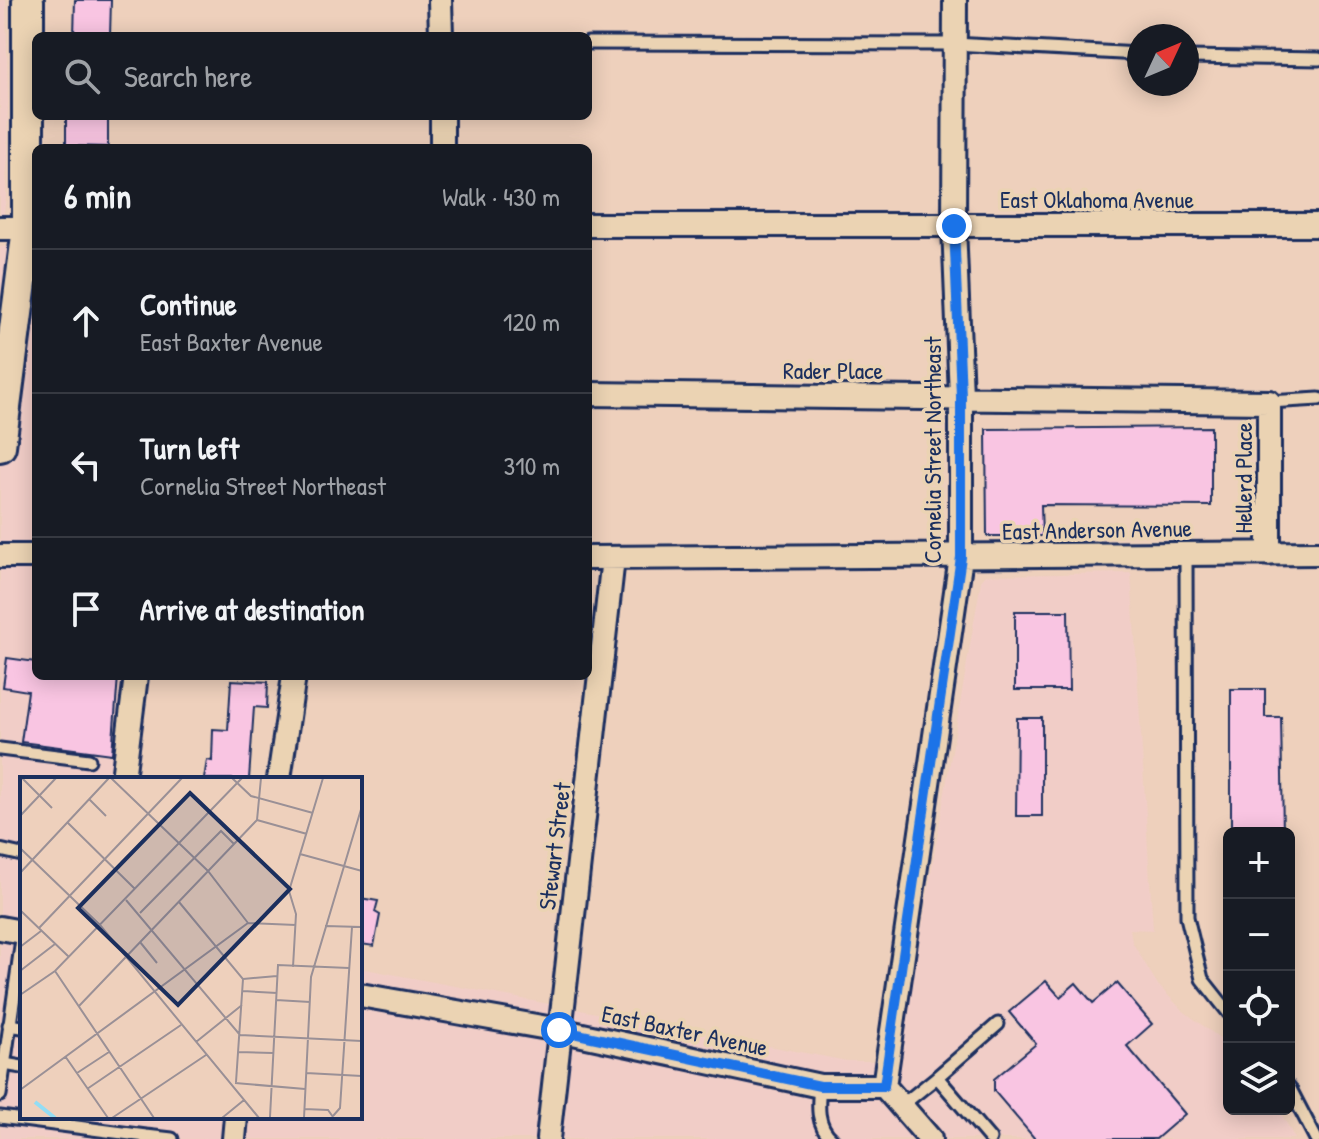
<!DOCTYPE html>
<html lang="en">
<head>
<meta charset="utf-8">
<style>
	body { margin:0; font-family:"Patrick Hand",sans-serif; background:#20242c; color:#f1f3f6 }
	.controls { position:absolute; right:24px; bottom:24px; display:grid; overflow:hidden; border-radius:12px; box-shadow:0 4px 20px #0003 }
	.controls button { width:72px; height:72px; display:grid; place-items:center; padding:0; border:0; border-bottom:2px solid #363941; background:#171b24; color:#f1f3f6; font:40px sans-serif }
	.compass { position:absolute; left:1127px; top:24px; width:72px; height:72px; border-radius:50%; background:#171b24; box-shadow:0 4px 20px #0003; rotate:46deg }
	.stop { position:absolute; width:24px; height:24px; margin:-18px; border:6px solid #1a73e8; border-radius:50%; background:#fff }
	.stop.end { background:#1a73e8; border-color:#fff; box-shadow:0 2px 8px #0008 }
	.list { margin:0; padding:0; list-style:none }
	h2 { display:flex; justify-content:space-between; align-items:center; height:104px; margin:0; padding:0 32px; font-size:34px }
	h2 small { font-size:26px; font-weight:400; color:#9ea1a6 }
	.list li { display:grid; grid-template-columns:52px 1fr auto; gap:24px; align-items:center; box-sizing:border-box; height:144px; padding:0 32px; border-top:2px solid #363941 }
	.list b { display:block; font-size:30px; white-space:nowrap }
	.list p { margin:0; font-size:26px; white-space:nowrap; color:#9ea1a6 }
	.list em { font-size:26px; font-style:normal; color:#9ea1a6 }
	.icon { flex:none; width:44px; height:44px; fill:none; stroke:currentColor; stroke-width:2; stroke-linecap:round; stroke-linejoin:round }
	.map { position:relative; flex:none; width:1319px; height:1139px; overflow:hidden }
	.search { position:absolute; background:#171b24; box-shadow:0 4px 20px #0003; left:32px; top:32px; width:560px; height:88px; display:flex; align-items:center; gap:20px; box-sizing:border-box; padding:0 28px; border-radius:12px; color:#9ea1a6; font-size:30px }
	.panel { position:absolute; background:#171b24; box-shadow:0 4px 20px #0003; left:32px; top:144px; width:560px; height:536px; border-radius:12px }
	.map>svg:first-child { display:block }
	.built { fill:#f1cdc7 }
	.building { fill:#f9c5e2; stroke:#1b2f5e; stroke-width:2 }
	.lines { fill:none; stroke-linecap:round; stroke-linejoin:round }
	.lane-casing { stroke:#1b2f5e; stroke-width:17 }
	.street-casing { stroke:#1b2f5e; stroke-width:28 }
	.secondary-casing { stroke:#1b2f5e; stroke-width:36 }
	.lane { stroke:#ebd3b3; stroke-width:11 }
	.street { stroke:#ebd3b3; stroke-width:22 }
	.secondary { stroke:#ebd3b3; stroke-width:30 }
	.route { stroke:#1a73e8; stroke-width:10 }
	.labels { text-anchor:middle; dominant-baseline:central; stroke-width:7; stroke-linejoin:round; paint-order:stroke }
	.street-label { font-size:24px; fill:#1b2f5e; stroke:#ebd3b3 }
	.inset-river { fill:none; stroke:#93ddf4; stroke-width:4 }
	.inset-road { fill:none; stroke:#9a9096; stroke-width:2 }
	.view { fill:#1b2f5e; fill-opacity:0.15; stroke:#1b2f5e; stroke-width:4 }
	.inset-edge { fill:none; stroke:#1b2f5e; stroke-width:4 }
</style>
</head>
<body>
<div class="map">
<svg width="1319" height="1139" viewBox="0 0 1319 1139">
	<rect width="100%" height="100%" fill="#eed0bc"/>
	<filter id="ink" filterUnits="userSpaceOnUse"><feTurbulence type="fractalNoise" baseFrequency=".0125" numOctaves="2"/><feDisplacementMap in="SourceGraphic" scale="16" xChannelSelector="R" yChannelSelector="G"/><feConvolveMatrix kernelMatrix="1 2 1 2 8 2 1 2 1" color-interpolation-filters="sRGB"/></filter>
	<g filter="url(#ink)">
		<path class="built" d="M 0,0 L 6,0 L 8,102 L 6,198 L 0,241 Z
			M 36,245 L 36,676 L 144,676 L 130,779 L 22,779 L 22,1117 L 360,1117 L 360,968 L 847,1061 L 899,1061 L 981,581 L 986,575 L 1131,573 L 1153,930 L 1130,929 L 1132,942 L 1158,985 L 1182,1010 L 1229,1045 L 1229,1109 L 1279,1109 L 1295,1139 L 0,1139 L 0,247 Z"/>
		<path class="building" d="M 75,0 L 111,0 L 110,36 L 74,36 Z
			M 66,117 L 108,118 L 108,147 L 66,146 Z
			M 1211,427 L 1211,506 L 1041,505 L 1042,536 L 987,536 L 986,429 Z
			M 1015,611 L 1068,611 L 1069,690 L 1015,690 Z
			M 7,658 L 36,662 L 36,676 L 118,676 L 112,754 L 21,742 L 28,691 L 3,687 Z
			M 231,680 L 268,682 L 267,708 L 254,707 L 249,779 L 204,779 L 207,760 L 212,761 L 213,729 L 228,730 Z
			M 1231,689 L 1265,689 L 1265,717 L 1281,717 L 1283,833 L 1231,833 Z
			M 1017,718 L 1042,718 L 1042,816 L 1016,816 Z
			M 360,898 L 378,901 L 375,912 L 380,915 L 374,946 L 360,944 Z
			M 1046,981 L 1060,997 L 1076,983 L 1093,1003 L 1117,983 L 1152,1024 L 1127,1046 L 1185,1114 L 1156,1139 L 1035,1139 L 994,1091 L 994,1079 L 1036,1044 L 1009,1012 Z"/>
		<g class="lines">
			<defs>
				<path id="lane" d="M 588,43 L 954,44 L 1139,54
					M 1187,57 L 1319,59
					M 1269,402 L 1319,399
					M 1186,555 L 1187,917 L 1202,979 L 1229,1013
					M 0,749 L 89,760
					M 0,850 L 22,855
					M 9,1025 L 22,1027
					M 4,1064 L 22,1067
					M 937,1077 L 998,1024
					M 820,1086 C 818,1105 816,1125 832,1139
					M 1289,1087 L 1316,1139
					M 0,1095 L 22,939
					M 901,1106 L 937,1077 L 990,1139
					M 0,1117 L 146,1136
					M 146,1139 L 146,1136 L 172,1139"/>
				<path id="street" d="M 440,0 L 441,36
					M 442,148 L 442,116
					M 588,225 L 1319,225
					M 0,228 L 36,228
					M 588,394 L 1269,402 L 1269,554
					M 0,556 L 36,556
					M 588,558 L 1319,553
					M 123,779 L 136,676
					M 279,779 L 294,676
					M 0,928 L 22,932
					M 360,995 L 559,1030 L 820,1086 L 884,1086 L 930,1139
					M 884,1086 L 961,557 L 961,396 L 954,226 L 955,0
					M 234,1139 L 236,1117
					M 548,1139 L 613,558"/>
				<path id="secondary" d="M 0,446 L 28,228 L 28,0"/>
			</defs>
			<use href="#lane" class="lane-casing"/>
			<use href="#street" class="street-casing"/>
			<use href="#secondary" class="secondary-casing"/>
			<use href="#lane" class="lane"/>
			<use href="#street" class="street"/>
			<use href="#secondary" class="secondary"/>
		</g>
	</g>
	<g class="lines" filter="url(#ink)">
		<path class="route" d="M 559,1030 L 820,1086 L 884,1086 L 961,557 L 961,396 L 954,226"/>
	</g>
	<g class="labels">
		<g class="street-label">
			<text x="1097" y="199">East Oklahoma Avenue</text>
			<text x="833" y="370">Rader Place</text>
			<text transform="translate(932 450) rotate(-90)">Cornelia Street Northeast</text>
			<text transform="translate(1243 478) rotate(-90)">Hellerd Place</text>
			<text transform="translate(1097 529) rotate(-1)">East Anderson Avenue</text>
			<text transform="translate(554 846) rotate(-83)">Stewart Street</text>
			<text transform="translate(685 1030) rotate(12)">East Baxter Avenue</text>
		</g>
	</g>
	<g transform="translate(20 777)">
		<rect width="342" height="342" fill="#eed0bc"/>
		<path class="inset-river" d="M 15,325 L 35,341"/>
		<path class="inset-road" d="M 2,1 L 32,31M 91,1 L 188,94 L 228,146M 212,1 L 231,19 L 293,36M 69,22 L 86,39M 0,39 L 36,1M 237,43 L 287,57M 237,43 L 241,1M 47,45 L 115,112M 0,71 L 80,148 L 239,341M 280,77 L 342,94M 0,96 L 89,1M 106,123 L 220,258 L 342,264M 159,125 L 223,202 L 216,305M 0,133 L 49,180M 120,136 L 201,54 L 214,67M 305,149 L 342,150M 19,151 L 162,1M 120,165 L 137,186M 0,170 L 21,154M 273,190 L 276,137 L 269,114 L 303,1M 0,194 L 35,167M 35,194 L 134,341M 223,202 L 257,199M 223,214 L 257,216M 0,218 L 35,194 L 222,1M 256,223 L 290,225M 59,229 L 237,43M 176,265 L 222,228M 218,275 L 253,276M 45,279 L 88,341M 57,296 L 89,275M 286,296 L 342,299M 341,299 L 342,329M 215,306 L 285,312M 67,312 L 161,248M 0,313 L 228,146 L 276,148M 284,332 L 308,333 L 313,340M 313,339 L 320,331 L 332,150M 250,340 L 258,188 L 329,191M 92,341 L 186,278M 202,341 L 224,323M 284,341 L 291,200 L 342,29"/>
		<path class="view" d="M 170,16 L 270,112 L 158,228 L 58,131 Z"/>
		<rect width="342" height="342" class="inset-edge"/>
	</g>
</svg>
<div class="controls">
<button>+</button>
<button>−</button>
<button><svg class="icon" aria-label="locate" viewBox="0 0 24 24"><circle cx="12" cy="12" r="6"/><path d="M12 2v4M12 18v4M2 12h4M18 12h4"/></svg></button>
<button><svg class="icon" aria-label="layers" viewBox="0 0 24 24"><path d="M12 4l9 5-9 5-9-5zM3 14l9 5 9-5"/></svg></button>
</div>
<svg class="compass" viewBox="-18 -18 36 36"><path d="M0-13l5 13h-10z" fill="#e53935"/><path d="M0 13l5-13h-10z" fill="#9ea1a6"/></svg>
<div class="stop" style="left:559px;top:1030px"></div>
<div class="stop end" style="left:954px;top:226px"></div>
<div class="search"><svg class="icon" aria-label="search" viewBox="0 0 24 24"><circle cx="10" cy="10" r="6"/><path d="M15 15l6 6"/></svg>Search here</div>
<section class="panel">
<h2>6 min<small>Walk · 430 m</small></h2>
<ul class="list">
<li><svg class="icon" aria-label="ahead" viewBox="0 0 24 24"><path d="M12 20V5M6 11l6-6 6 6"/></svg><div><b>Continue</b><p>East Baxter Avenue</p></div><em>120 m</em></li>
<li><svg class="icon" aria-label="left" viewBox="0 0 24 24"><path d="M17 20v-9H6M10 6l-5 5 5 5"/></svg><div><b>Turn left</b><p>Cornelia Street Northeast</p></div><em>310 m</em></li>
<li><svg class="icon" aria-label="arrive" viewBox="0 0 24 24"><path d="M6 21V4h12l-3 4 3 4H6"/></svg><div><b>Arrive at destination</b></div></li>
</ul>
</section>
</div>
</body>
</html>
